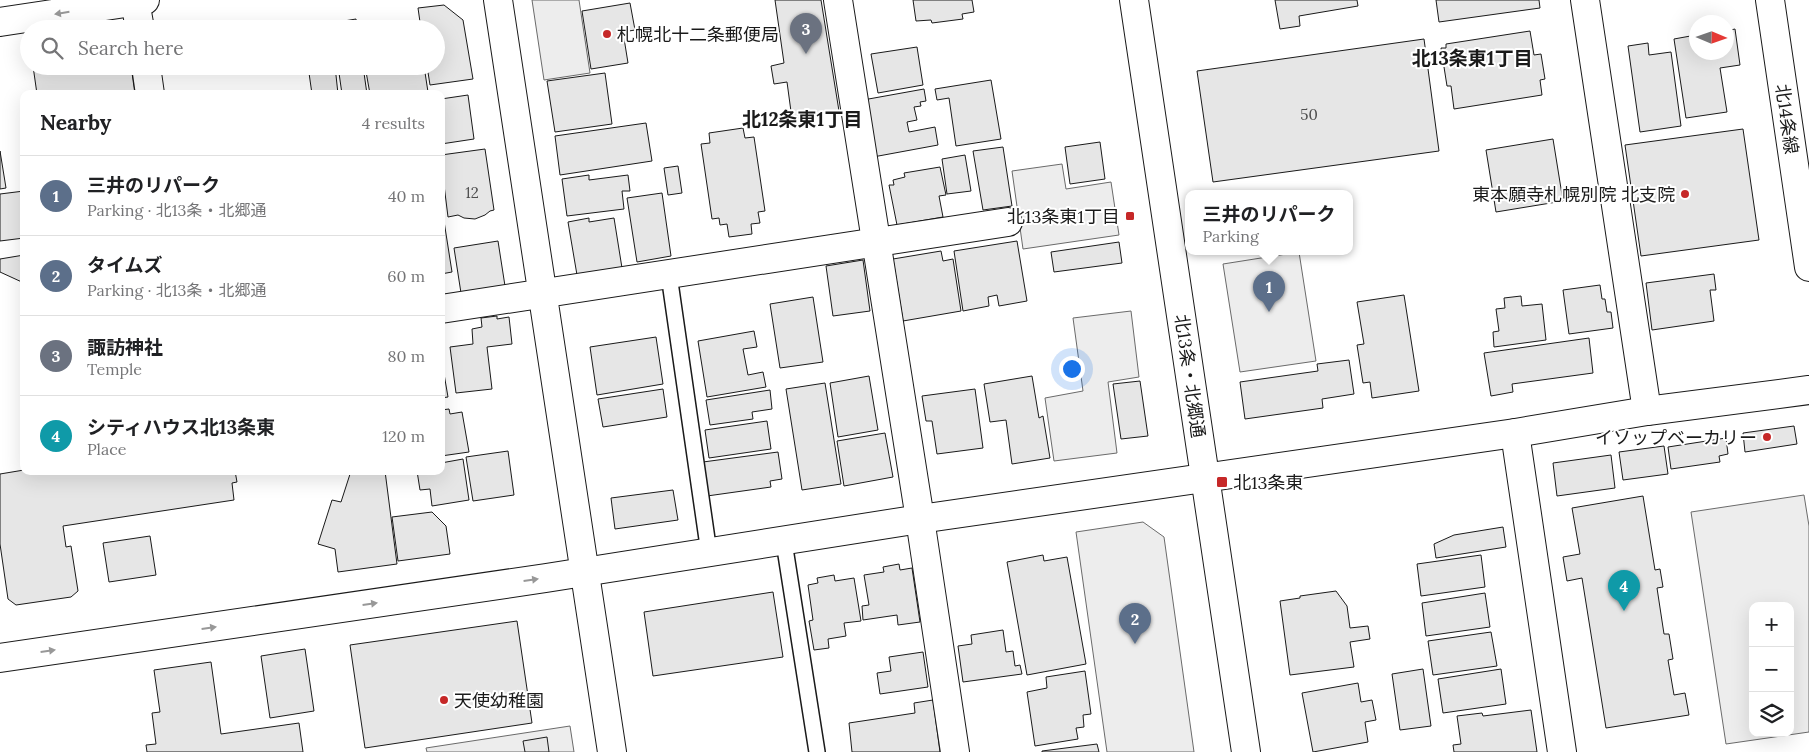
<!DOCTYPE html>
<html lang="en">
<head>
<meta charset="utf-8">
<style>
	body { margin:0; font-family:Lora,"Noto Sans JP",serif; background:#f2f2f2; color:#202124 }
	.controls { position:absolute; right:15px; bottom:15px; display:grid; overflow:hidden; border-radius:10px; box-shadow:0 5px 20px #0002 }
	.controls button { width:45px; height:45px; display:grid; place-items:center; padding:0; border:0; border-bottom:1px solid #e0e0e0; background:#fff; color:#202124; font:25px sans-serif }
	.compass { position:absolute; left:1689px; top:15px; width:45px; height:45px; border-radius:50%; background:#fff; box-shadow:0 5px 20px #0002; rotate:92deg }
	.you { position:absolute; left:1071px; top:368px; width:18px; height:18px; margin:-12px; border:4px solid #fff; border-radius:50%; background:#1a73e8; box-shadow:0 0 0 8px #1a73e833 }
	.badge { display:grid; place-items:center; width:32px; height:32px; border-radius:50%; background:#ea580c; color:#fff; font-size:16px; font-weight:700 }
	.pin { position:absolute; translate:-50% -41px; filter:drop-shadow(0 1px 2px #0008) }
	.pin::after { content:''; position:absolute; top:26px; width:18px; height:15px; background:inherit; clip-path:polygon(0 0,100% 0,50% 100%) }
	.popup { position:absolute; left:1185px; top:190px; width:168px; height:65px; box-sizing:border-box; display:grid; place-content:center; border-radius:10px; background:#fff; filter:drop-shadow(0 1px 4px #0005); font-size:16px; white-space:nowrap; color:#757577 }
	.popup b { font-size:19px; color:#202124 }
	.popup::after { content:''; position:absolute; left:50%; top:100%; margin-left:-10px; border:10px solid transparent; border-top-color:#fff }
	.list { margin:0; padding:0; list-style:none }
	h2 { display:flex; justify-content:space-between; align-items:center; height:65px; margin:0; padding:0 20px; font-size:21px }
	h2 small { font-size:16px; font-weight:400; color:#757577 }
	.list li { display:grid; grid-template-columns:32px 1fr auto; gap:15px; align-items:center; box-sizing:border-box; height:80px; padding:0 20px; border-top:1px solid #e0e0e0 }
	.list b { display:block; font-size:19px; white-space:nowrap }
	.list p { margin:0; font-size:16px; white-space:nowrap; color:#757577 }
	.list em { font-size:16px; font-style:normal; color:#757577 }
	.icon { flex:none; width:28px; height:28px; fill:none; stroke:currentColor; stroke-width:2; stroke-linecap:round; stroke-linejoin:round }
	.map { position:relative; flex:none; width:1809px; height:752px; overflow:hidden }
	.search { position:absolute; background:#fff; box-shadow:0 5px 20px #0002; left:20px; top:20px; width:425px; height:55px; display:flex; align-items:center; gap:12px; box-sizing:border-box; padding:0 18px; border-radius:28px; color:#757577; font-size:19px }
	.panel { position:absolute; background:#fff; box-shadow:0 5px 20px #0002; left:20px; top:90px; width:425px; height:385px; border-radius:10px }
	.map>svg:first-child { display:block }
	.built { fill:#ededed; stroke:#6a6a6a; fill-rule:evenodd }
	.building { fill:#e6e6e6; stroke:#1a1a1a }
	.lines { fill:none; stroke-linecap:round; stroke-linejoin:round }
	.service-casing { stroke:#1a1a1a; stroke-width:18 }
	.minor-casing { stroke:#1a1a1a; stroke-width:30 }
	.tertiary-casing { stroke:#1a1a1a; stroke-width:30 }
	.trunk-casing { stroke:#1a1a1a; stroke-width:30 }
	.service { stroke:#fff; stroke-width:15 }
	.minor { stroke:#fff; stroke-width:28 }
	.tertiary { stroke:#fff; stroke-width:28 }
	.trunk { stroke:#fff; stroke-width:28 }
	.oneway { fill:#989898 }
	.poi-dot { fill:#c62828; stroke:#fff; stroke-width:2 }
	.labels { text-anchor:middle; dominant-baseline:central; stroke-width:4; stroke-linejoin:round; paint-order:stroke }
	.number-label { font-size:15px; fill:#4d4d4d }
	.poi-label { font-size:18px; fill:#1a1a1a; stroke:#fff; text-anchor:start }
	.street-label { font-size:18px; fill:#1a1a1a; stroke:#fff }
	.neighbourhood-label { font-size:19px; font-weight:bold; fill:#1a1a1a; stroke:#fff }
</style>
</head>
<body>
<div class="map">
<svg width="1809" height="752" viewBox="0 0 1809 752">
	<rect width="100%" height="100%" fill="#fff"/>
	<path class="built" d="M 532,0 L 579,0 L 590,73 L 544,80 Z
		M 1062,164 L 1066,189 L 1111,182 L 1119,235 L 1023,249 L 1012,171 Z
		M 1299,252 L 1316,361 L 1240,372 L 1223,264 Z
		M 1131,311 L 1139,377 L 1108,382 L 1117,453 L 1054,461 L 1045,398 L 1083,391 L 1073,318 Z
		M 1804,495 L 1809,526 L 1809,732 L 1726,744 L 1691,512 ZM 1753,606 L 1790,606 L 1790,733 L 1753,733 Z
		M 1143,522 L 1164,537 L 1194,752 L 1107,752 L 1076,532 Z
		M 570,726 L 574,752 L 427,752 L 426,748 Z"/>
	<path class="building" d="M 775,0 L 821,0 L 839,111 L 792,119 L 787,82 L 774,84 L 771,66 L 784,63 Z
		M 913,0 L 972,0 L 974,12 L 962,14 L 963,19 L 932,23 L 931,20 L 916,21 Z
		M 1275,0 L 1357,0 L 1358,6 L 1299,16 L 1300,26 L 1280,29 Z
		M 1436,0 L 1539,0 L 1540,8 L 1439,22 Z
		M 630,3 L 635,30 L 623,32 L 628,63 L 591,69 L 582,11 Z
		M 444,5 L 463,20 L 473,79 L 430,85 L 427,66 L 436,66 L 436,29 L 421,29 L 418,8 Z
		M 356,19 L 357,29 L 333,29 L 332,23 Z
		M 329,24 L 330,29 L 303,29 L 303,27 Z
		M 1735,29 L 1740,65 L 1720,68 L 1727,112 L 1686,118 L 1674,39 L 1696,35 L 1696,52 L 1726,52 L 1726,31 Z
		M 1530,31 L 1534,55 L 1541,54 L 1545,79 L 1540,80 L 1542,95 L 1454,109 L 1451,86 L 1447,86 L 1441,48 L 1446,48 L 1446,44 Z
		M 1424,39 L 1439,151 L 1213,182 L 1197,71 Z
		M 1648,43 L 1649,55 L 1671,52 L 1681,126 L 1640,132 L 1628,46 Z
		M 917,47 L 923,85 L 878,93 L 871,54 Z
		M 33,66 L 131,66 L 135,94 L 37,94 Z
		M 308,66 L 335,66 L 338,94 L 312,94 Z
		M 338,66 L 363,66 L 367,94 L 342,94 Z
		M 365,66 L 424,66 L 428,92 L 370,94 Z
		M 605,73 L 612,124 L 555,132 L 547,81 Z
		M 991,80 L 1001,139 L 956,146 L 949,98 L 937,100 L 935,89 Z
		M 924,89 L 926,101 L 920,102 L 921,106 L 914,107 L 917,120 L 907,122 L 909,132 L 935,127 L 938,145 L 873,157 L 863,100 Z
		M 468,95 L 474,139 L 441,144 L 441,99 Z
		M 646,123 L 652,161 L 560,175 L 555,136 Z
		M 743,128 L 745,138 L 754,137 L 765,211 L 758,212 L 760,223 L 751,224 L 752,234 L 729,237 L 727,224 L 720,225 L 719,218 L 712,219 L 701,144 L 710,143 L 709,133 Z
		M 1743,129 L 1759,240 L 1641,256 L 1625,145 Z
		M 1553,139 L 1563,201 L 1496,212 L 1486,150 Z
		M 1100,142 L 1105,179 L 1070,184 L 1065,147 Z
		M 1003,147 L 1012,206 L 983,210 L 973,151 Z
		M 485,149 L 494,210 L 490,211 L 485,215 L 475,219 L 464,218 L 458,215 L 448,217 L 444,185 L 441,185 L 441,155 Z
		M 0,151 L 6,188 L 0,189 Z
		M 965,155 L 971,191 L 947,194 L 942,159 Z
		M 678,166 L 682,193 L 668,195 L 664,168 Z
		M 940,167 L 946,195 L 939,196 L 943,217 L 897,225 L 889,185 L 894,185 L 893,180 L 905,177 L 904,173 Z
		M 589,175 L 589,180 L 628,175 L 630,191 L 622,191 L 624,209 L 567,216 L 562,179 Z
		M 24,191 L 24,238 L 0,241 L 0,194 Z
		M 662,193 L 671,256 L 637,262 L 627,198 Z
		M 441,202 L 452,272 L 441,274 Z
		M 589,218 L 589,222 L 614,218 L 622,268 L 577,275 L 568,222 Z
		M 498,241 L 505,286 L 461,293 L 454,248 Z
		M 1017,241 L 1027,301 L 999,306 L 997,295 L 988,297 L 989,306 L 963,311 L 954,251 Z
		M 1119,242 L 1122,263 L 1054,272 L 1051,252 Z
		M 941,251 L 943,261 L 953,259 L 961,311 L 903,321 L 893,259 Z
		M 24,255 L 24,283 L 0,272 L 0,259 Z
		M 863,260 L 870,311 L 833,316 L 826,266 Z
		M 1714,274 L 1716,290 L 1710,290 L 1714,321 L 1652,330 L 1646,283 Z
		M 1600,285 L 1602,299 L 1605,299 L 1607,312 L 1611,312 L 1613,328 L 1569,334 L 1563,290 Z
		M 1404,295 L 1419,391 L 1372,398 L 1370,382 L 1363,383 L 1357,345 L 1364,344 L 1357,302 Z
		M 1521,296 L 1522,306 L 1542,304 L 1546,340 L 1494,347 L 1493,332 L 1499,331 L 1496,309 L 1505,308 L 1504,298 Z
		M 813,297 L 823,362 L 780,368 L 770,304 Z
		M 497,316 L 497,319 L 509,317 L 512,344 L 487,347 L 492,389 L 456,393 L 450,347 L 473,344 L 472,329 L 482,327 L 481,318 Z
		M 754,331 L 757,347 L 743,349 L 748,375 L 763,372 L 766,387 L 707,397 L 698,341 Z
		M 656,337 L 663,384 L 597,395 L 590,347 Z
		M 1589,338 L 1593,373 L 1512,384 L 1513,392 L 1491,396 L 1484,353 Z
		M 1349,360 L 1354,394 L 1322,399 L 1323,408 L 1245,419 L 1240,382 L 1318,371 L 1317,364 Z
		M 441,368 L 443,368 L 448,397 L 441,398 Z
		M 869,376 L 878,430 L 838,437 L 830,383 Z
		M 1032,376 L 1039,418 L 1043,416 L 1050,458 L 1012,464 L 1006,420 L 990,422 L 984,384 Z
		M 1140,381 L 1148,436 L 1121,439 L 1113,384 Z
		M 825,383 L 841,484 L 802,490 L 786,389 Z
		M 663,389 L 667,417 L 603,427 L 598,399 Z
		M 975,389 L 983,448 L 937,454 L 932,421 L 926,421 L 922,396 Z
		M 770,390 L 772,409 L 752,412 L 753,419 L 710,425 L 706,400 Z
		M 449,409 L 450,414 L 462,412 L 469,452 L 441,456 L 441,410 Z
		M 767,421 L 771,449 L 709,458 L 705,430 Z
		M 1794,426 L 1797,444 L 1745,452 L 1743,433 Z
		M 885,433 L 893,477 L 844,486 L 837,441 Z
		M 1726,438 L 1728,454 L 1719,456 L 1720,462 L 1671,469 L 1668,447 Z
		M 1664,446 L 1668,474 L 1623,480 L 1619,452 Z
		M 508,451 L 514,495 L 473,501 L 466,457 Z
		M 778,452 L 782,479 L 770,481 L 771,487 L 707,496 L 703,462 Z
		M 1611,455 L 1615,488 L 1557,496 L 1553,463 Z
		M 463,459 L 469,500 L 432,506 L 430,489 L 420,490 L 417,471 L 441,471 L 441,463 Z
		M 24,470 L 235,471 L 237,482 L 232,483 L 234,500 L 63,526 L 66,547 L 71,546 L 78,591 L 71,597 L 16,605 L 8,599 L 0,544 L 0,474 Z
		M 351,471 L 366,471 L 371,473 L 385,471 L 397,564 L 338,572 L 335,549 L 318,544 L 332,500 L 341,502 Z
		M 673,490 L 678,520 L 615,529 L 611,498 Z
		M 1643,496 L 1655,570 L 1660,569 L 1663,587 L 1657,588 L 1664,634 L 1669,634 L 1673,659 L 1668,660 L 1674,695 L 1685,693 L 1689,715 L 1606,728 L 1582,578 L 1567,581 L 1563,557 L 1580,554 L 1572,508 Z
		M 432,512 L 446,526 L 450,554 L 398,561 L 392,517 Z
		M 1503,527 L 1506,547 L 1436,558 L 1434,544 L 1454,535 Z
		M 150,536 L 156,575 L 109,582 L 103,543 Z
		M 1043,555 L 1044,561 L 1067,557 L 1086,664 L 1027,675 L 1007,562 Z
		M 1481,555 L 1485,587 L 1421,596 L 1417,564 Z
		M 899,564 L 900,570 L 912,568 L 920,622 L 898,625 L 897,615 L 863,620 L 862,606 L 869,605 L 864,575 L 884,572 L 883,567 Z
		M 834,575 L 835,581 L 854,578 L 861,621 L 844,623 L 846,636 L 828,639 L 829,648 L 814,650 L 809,621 L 813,620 L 808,585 L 818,583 L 817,578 Z
		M 1336,591 L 1347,606 L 1350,628 L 1368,626 L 1370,639 L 1350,642 L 1354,667 L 1290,675 L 1280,601 L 1300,598 L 1300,596 Z
		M 773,592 L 783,657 L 653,676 L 644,612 Z
		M 1485,593 L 1490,627 L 1426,636 L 1422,603 Z
		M 517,621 L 532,723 L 365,748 L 350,645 Z
		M 1003,630 L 1006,652 L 1013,651 L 1015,666 L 1020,665 L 1022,674 L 963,682 L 958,646 L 972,644 L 971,635 Z
		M 1491,632 L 1497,666 L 1433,675 L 1428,641 Z
		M 305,649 L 314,711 L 270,718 L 261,656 Z
		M 923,652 L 928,687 L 880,694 L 877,673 L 891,671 L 889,657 Z
		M 211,662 L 221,734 L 299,723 L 303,752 L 147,752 L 146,745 L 156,744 L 152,713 L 160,712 L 154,670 Z
		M 1423,669 L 1431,726 L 1400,730 L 1392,674 Z
		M 1501,669 L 1506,704 L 1443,713 L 1438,679 Z
		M 1085,671 L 1091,714 L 1083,715 L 1084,727 L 1076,728 L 1078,739 L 1035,746 L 1027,692 L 1047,688 L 1046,677 Z
		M 1358,683 L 1361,702 L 1372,700 L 1376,720 L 1365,722 L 1368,742 L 1313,752 L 1302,693 Z
		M 933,700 L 940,752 L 852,752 L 849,723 L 915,713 L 914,703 Z
		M 1531,710 L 1537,752 L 1454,752 L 1453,745 L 1461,744 L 1457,716 L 1482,713 L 1483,716 Z
		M 547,737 L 549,752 L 525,752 L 523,741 Z
		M 1097,744 L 1099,752 L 1042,752 L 1042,751 Z"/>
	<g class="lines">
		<defs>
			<path id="service" d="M 669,275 L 709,553
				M 784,542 L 817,752"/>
			<path id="minor" d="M 498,0 L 612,752
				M 838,0 L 920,519 L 955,752
				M 1585,0 L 1647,411
				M 1770,0 L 1809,267
				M 135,1 L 140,29
				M 146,66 L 150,94
				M 441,309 L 1008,222
				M 1515,433 L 1562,752"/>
			<path id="tertiary" d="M 1134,0 L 1246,752
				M 0,658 L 546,578 L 920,519 L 1515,433 L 1647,411 L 1809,390"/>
			<path id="trunk" d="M 0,22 L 145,0"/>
		</defs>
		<use href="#service" class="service-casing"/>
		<use href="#minor" class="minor-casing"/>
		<use href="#tertiary" class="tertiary-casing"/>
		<use href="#trunk" class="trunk-casing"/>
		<use href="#service" class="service"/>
		<use href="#minor" class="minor"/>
		<use href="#tertiary" class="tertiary"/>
		<use href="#trunk" class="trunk"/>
	</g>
	<defs><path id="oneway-solid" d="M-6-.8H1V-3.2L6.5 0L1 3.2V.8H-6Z" transform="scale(1.25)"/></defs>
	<g class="oneway">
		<use href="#oneway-solid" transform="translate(62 13) rotate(171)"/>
		<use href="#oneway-solid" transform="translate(531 580) rotate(-8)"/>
		<use href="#oneway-solid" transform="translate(370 604) rotate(-8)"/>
		<use href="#oneway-solid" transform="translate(209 628) rotate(-8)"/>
		<use href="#oneway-solid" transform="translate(48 651) rotate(-8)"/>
	</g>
	<g class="poi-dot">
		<circle cx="607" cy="34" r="5"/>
		<circle cx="1685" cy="194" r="5"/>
		<rect x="1125" y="211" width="10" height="10" rx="2.5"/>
		<circle cx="1767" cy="437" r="5"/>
		<rect x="1216" y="476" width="12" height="12" rx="2.5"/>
		<circle cx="444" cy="700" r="5"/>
	</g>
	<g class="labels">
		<g class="number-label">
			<text x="1309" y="114">50</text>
			<text x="472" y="192">12</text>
		</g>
		<g class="poi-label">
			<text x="617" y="34">札幌北十二条郵便局</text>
			<text x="1675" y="194" text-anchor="end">東本願寺札幌別院 北支院</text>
			<text x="1120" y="216" text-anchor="end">北13条東1丁目</text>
			<text x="1757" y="437" text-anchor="end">イソップベーカリー</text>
			<text x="1233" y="482">北13条東</text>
			<text x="454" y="700">天使幼稚園</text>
		</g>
		<g class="street-label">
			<text transform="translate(1787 119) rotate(82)">北14条線</text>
			<text transform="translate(1190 376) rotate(82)">北13条・北郷通</text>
		</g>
		<g class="neighbourhood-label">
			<text x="1472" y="58">北13条東1丁目</text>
			<text x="802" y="119">北12条東1丁目</text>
		</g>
	</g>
</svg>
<div class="controls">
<button>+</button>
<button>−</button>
<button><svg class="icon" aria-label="layers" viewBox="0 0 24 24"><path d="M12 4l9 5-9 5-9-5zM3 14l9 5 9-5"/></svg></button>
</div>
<svg class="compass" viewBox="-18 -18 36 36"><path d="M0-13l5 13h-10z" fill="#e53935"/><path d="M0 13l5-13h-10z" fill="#757577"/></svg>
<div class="you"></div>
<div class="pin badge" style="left:1269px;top:312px;background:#5c6f8a">1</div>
<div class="popup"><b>三井のリパーク</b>Parking</div>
<div class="pin badge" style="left:1135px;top:644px;background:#5c6f8a">2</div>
<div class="pin badge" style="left:806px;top:54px;background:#6b7280">3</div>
<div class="pin badge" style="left:1624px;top:611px;background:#0f9aa8">4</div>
<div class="search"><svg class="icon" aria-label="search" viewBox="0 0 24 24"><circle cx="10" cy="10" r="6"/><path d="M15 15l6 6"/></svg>Search here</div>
<section class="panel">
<h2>Nearby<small>4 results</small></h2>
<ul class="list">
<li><span class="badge" style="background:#5c6f8a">1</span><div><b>三井のリパーク</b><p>Parking · 北13条・北郷通</p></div><em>40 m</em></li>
<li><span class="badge" style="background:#5c6f8a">2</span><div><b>タイムズ</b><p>Parking · 北13条・北郷通</p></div><em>60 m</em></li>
<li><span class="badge" style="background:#6b7280">3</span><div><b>諏訪神社</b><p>Temple</p></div><em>80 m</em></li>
<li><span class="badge" style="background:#0f9aa8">4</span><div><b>シティハウス北13条東</b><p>Place</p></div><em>120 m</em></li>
</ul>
</section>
</div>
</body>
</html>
